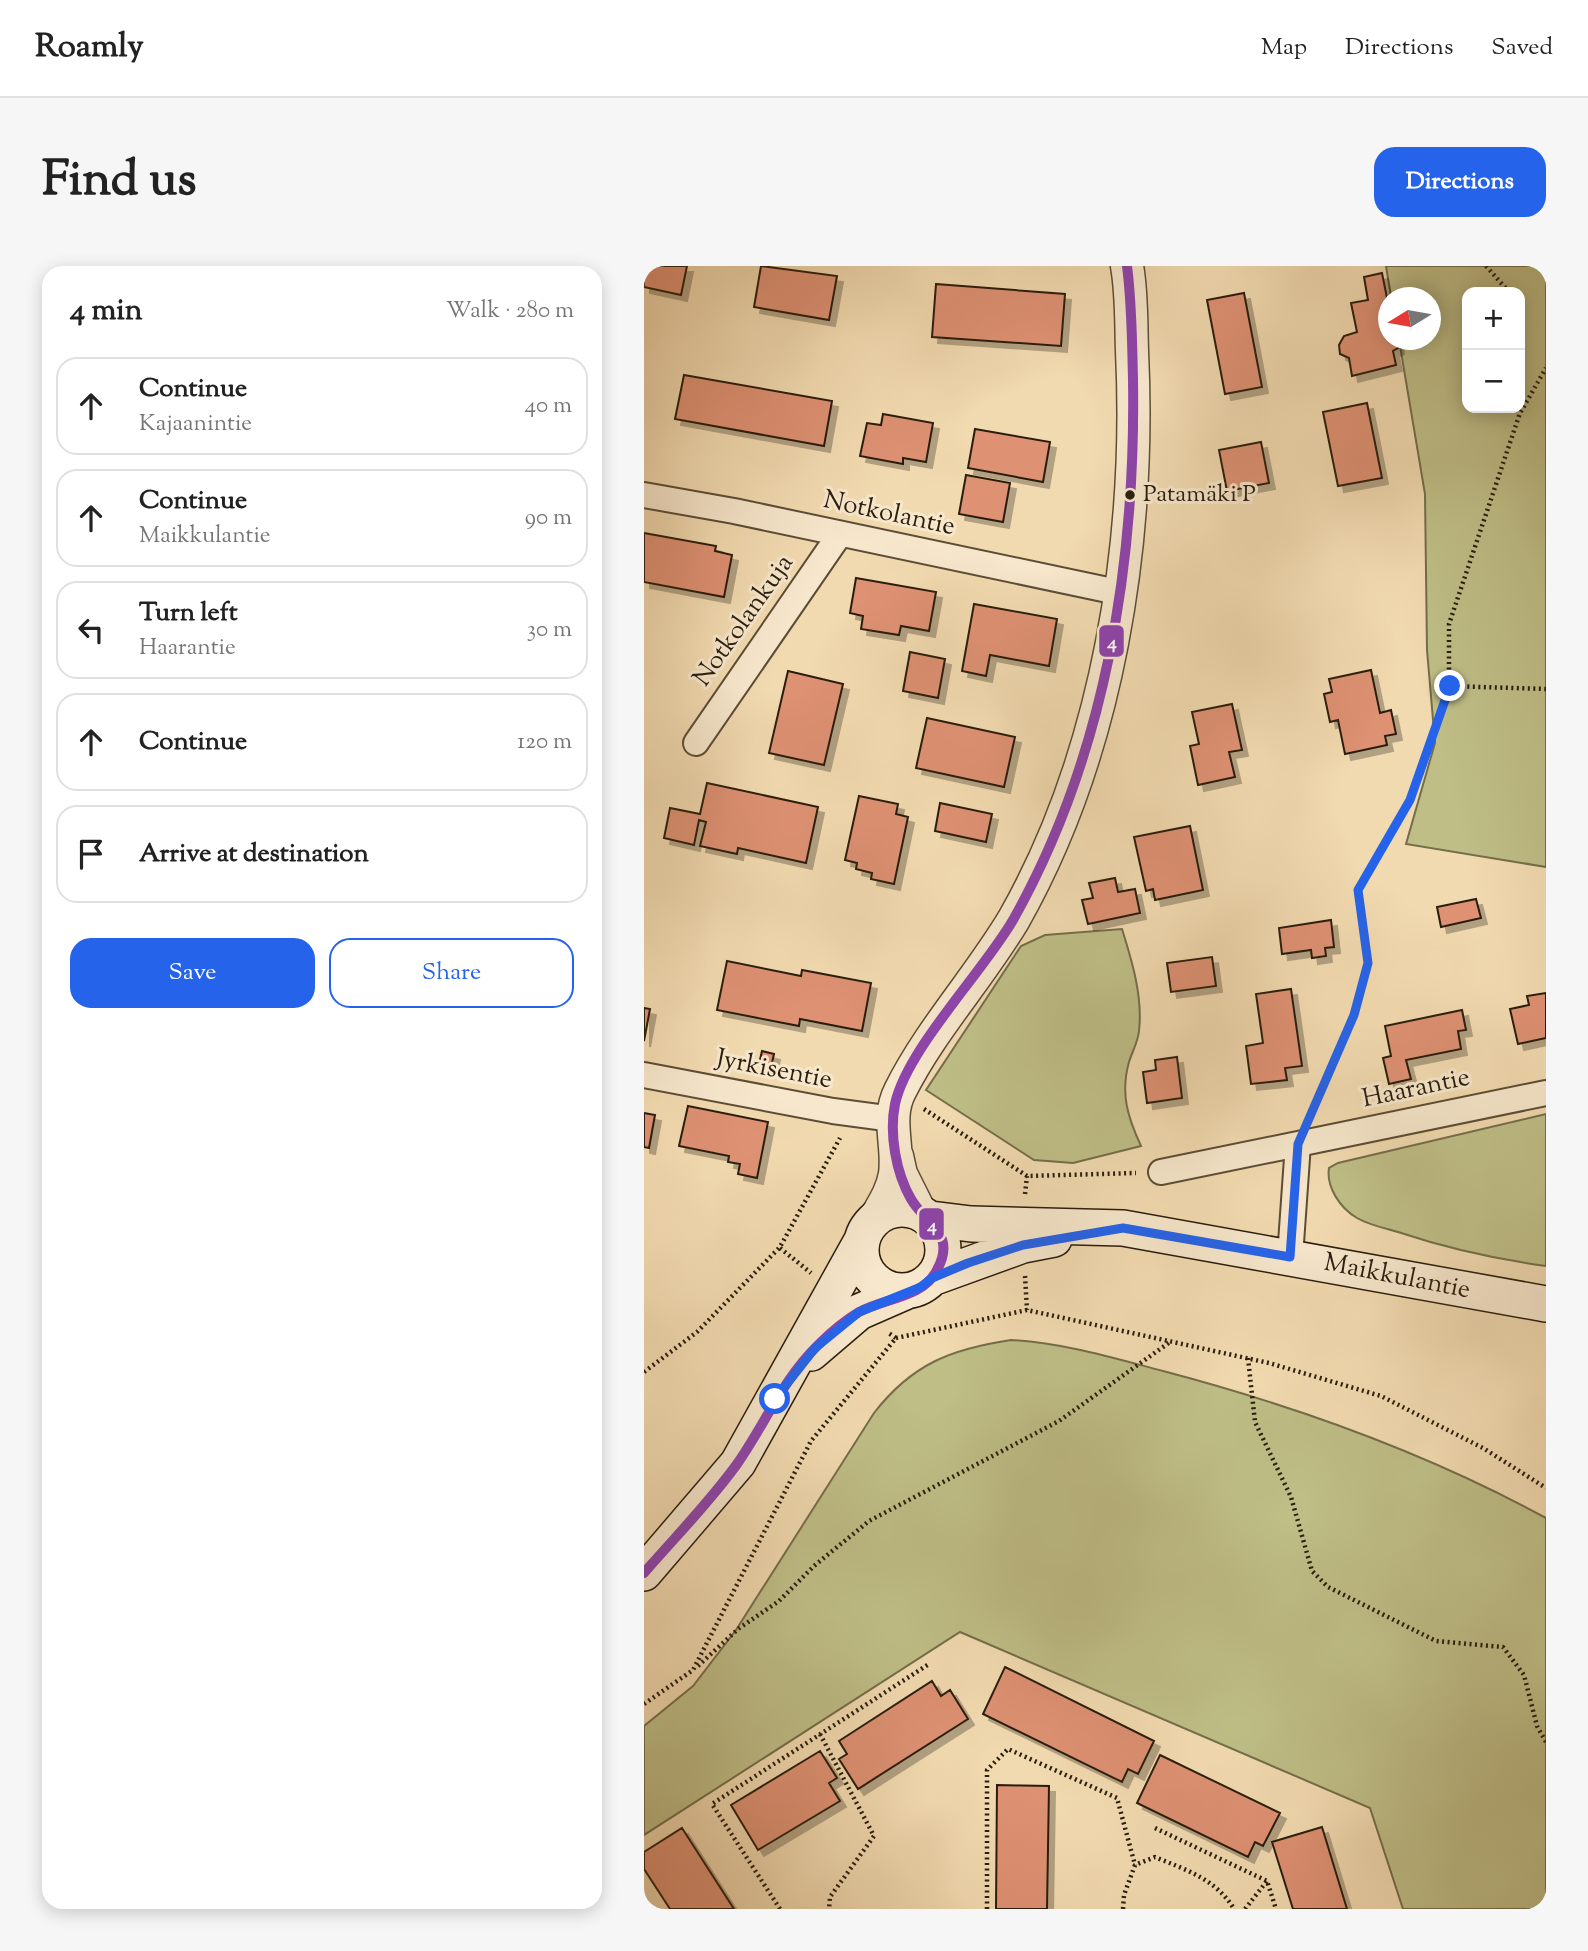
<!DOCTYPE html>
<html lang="en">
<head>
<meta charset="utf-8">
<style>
	body { margin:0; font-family:"Sorts Mill Goudy",serif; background:#f6f6f6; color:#222 }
	.controls { position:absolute; right:21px; top:21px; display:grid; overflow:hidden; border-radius:14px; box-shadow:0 4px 18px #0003 }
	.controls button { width:63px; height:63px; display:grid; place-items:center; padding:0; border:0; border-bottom:2px solid #e0e0e0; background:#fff; color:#222; font:35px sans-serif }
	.compass { position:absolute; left:734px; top:21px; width:63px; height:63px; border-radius:50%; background:#fff; box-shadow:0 4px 18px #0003; rotate:259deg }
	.stop { position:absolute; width:21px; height:21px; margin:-16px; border:5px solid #2563eb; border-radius:50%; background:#fff }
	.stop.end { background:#2563eb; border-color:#fff; box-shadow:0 2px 7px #0008 }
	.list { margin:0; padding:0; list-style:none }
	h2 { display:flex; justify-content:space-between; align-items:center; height:91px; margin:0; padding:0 28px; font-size:30px }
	h2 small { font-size:23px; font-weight:400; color:#767676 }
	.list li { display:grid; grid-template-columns:46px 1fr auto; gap:21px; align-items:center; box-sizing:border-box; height:98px; margin:0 14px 14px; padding:0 14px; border:2px solid #e0e0e0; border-radius:21px }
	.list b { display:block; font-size:26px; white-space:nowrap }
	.list p { margin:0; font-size:23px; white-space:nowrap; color:#767676 }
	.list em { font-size:23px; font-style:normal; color:#767676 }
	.actions { display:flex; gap:14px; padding:21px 28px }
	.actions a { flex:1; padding:16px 0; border:2px solid #2563eb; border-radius:21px; text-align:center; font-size:24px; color:#2563eb }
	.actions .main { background:#2563eb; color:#fff }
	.icon { flex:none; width:38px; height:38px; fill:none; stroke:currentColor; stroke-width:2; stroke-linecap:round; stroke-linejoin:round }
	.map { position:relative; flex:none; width:902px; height:1643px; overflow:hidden; border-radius:21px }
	header { display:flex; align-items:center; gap:42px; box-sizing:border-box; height:98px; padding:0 35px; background:#fff; border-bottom:2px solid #e0e0e0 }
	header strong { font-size:33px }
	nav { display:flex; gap:38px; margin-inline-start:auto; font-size:24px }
	.intro { display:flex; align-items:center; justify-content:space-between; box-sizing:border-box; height:168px; padding:0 42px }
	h1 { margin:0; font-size:49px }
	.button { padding:18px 32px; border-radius:21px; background:#2563eb; color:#fff; font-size:24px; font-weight:700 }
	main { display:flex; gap:42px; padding:0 42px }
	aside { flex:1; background:#fff; border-radius:21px; box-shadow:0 4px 18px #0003 }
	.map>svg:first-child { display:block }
	.green { fill:#bfbe87; stroke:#746e4a; stroke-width:2; fill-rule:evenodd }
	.building { fill:#de9173; stroke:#2a1e0e; stroke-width:2; filter:url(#shadow) }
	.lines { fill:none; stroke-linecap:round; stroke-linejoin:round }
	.minor-casing { stroke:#5c4d36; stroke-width:28 }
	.tertiary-casing { stroke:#5c4d36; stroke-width:35 }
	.secondary-casing { stroke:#2a1e0e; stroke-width:38 }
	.path { stroke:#2a1e0e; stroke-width:4.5; stroke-dasharray:2 3.5; stroke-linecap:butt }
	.minor { stroke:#f7e7cc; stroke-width:24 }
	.tertiary { stroke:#f7e7cc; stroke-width:32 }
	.secondary { stroke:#f7e7cc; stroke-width:35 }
	.bus-1-casing { stroke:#f7e7cc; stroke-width:16 }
	.bus-1 { stroke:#8e44ad; stroke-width:10 }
	.route { stroke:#2563eb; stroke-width:9 }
	.bus-dot { fill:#2a1e0e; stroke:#f7e7cc; stroke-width:2.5 }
	.labels { text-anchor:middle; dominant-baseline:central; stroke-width:6; stroke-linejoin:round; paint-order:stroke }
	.bus-label { font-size:24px; fill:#2a1e0e; stroke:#f7e7cc; text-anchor:start }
	.street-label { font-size:26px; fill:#2a1e0e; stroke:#f7e7cc }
	.line-badge { stroke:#f7e7cc; stroke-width:2.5 }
	.badge-label { font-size:19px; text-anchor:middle; font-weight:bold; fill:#fff }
</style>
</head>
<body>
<header>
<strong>Roamly</strong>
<nav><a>Map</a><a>Directions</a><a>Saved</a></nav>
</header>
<div class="intro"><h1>Find us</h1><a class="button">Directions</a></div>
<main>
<aside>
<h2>4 min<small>Walk · 280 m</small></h2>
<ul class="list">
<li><svg class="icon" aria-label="ahead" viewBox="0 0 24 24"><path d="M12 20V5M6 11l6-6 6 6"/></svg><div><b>Continue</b><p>Kajaanintie</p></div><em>40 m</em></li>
<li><svg class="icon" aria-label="ahead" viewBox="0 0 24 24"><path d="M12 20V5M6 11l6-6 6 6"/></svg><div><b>Continue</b><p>Maikkulantie</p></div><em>90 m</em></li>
<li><svg class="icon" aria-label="left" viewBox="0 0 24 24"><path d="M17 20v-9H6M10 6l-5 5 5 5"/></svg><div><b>Turn left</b><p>Haarantie</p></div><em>30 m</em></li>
<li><svg class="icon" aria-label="ahead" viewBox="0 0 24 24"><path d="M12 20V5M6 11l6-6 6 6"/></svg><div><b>Continue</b></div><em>120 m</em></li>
<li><svg class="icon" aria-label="arrive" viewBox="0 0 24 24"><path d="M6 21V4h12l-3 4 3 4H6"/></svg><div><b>Arrive at destination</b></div></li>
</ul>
<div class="actions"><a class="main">Save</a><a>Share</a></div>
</aside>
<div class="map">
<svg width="902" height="1643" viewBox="0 0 902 1643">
	<defs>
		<filter id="shadow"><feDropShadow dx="6" dy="6" stdDeviation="0" flood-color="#0004"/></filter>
	</defs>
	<rect width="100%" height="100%" fill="#f2dab0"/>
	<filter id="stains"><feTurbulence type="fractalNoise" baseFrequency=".00286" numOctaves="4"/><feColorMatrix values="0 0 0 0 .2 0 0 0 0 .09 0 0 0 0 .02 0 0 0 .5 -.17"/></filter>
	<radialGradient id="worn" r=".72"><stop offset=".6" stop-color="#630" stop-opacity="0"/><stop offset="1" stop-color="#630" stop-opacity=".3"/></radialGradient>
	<path class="green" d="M 742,0 L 902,0 L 902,601 L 762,578 L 791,477 L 783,384 L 781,228 L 755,74 L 786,74 L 786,32 L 747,31 ZM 876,26 L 876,142 L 823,142 L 823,26 Z
		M 478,663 C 488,695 499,731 495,765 C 494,776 488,786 485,796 C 476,828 484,852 497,880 L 429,897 L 390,894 L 282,824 L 377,680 L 401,669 Z
		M 902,848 L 902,1000 C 851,993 802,982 754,966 C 740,962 725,959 713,952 C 696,942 682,921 685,902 L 694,897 Z
		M 367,1074 C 420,1077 469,1092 519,1105 C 652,1140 781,1186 902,1252 L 902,1643 L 759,1643 L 726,1542 L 316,1366 L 0,1569 L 0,1460 L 49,1420 L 92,1364 L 230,1147 C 268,1098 307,1083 367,1074 Z"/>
	<path class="building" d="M 0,0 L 43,0 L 37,29 L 0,21 Z
		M 117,0 L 193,10 L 185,54 L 110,41 Z
		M 738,7 L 744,37 L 744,74 L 753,74 L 754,82 L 749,85 L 752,99 L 708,110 L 705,92 L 696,88 L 695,79 L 700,70 L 713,66 L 707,37 L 724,34 L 720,11 Z
		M 292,18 L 421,28 L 417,80 L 288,71 Z
		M 600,27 L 618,121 L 581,128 L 563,34 Z
		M 40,109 L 188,135 L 180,180 L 31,153 Z
		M 723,137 L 738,212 L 694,220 L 679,146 Z
		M 239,148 L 289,157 L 282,196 L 259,192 L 259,198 L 216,190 L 223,157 L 237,159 Z
		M 331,163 L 406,176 L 399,216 L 324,202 Z
		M 617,176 L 625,217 L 583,225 L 575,184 Z
		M 322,209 L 366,217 L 359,256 L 315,248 Z
		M 0,267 L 72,280 L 71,285 L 88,289 L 80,331 L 0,316 Z
		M 212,312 L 292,326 L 285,365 L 257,360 L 255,369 L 217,363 L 219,350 L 206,347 Z
		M 330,338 L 413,353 L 405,400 L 346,389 L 342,410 L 318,405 Z
		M 266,386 L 301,393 L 294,432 L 259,425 Z
		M 727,404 L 736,447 L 747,444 L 752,468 L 741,470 L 743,479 L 701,488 L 694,454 L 686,456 L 680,428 L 688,426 L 685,413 Z
		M 144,405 L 199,418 L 180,499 L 125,487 Z
		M 588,438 L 598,484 L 585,486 L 591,511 L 554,519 L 546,480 L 555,478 L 548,446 Z
		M 283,452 L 371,471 L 360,521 L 272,502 Z
		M 63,517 L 174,541 L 162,597 L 94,582 L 93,588 L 56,580 L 62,556 L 55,554 L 50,579 L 20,572 L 26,542 L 56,548 Z
		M 215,530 L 254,538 L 252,548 L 264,551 L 250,618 L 227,613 L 228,607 L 212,603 L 213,597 L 201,594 Z
		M 296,537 L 348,548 L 342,576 L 291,565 Z
		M 546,560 L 559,624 L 511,634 L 509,623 L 502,625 L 490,571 Z
		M 471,612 L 474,626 L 491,623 L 496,647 L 444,658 L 438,634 L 449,632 L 445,617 Z
		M 832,633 L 837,652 L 797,661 L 793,641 Z
		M 687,654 L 690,681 L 681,682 L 682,690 L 668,692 L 667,684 L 638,688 L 635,662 Z
		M 568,691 L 572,720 L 527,726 L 523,697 Z
		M 83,695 L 157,710 L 158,704 L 227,717 L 218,765 L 156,753 L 155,760 L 73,744 Z
		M 647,723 L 658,800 L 641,802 L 643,814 L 607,818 L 602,780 L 619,777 L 612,728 Z
		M 902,727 L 902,772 L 874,778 L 866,743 L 885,739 L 883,730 Z
		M 0,742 L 6,743 L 0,775 Z
		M 818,744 L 822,764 L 814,765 L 817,783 L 762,794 L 767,813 L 745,818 L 739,792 L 747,790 L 741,760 Z
		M 118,785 L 130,788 L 127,801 L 115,798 Z
		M 533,791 L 538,832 L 503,837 L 499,806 L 512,804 L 511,794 Z
		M 44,840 L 124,856 L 113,912 L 94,908 L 96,898 L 84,896 L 85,890 L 35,880 Z
		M 0,847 L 11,849 L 5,882 L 0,881 Z
		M 361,1401 L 510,1475 L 494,1508 L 484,1503 L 478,1516 L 339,1448 Z
		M 288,1415 L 297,1430 L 306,1424 L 324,1453 L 214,1523 L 195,1493 L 203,1488 L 195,1475 Z
		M 176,1485 L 193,1512 L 185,1517 L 196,1535 L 114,1584 L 87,1539 Z
		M 516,1489 L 636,1547 L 619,1580 L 611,1576 L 604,1591 L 493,1537 Z
		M 353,1519 L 405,1520 L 403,1643 L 352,1643 Z
		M 678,1561 L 703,1643 L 649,1643 L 628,1576 Z
		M 38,1562 L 90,1643 L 26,1643 L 0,1603 L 0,1586 Z"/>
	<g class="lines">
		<defs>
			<path id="minor" d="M 0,229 L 90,245 L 478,327
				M 52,477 L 196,268
				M 0,809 L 189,845 L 249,853
				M 517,906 L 654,878
				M 646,991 L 654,878 L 902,827"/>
			<path id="tertiary" d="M 253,890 L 257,908 L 276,946
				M 232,951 C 240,937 248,925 251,908 C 255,880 242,852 256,825 C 287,763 335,712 370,653 C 465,485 497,274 488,85 C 487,57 488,28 483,0"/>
			<path id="secondary" d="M217 984a41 41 0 1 1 82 0a41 41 0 1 1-82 0Z
				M 287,953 L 327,958 L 479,962 L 902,1038
				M 288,1012 L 379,979 L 410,973
				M 167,1087 L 215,1046 L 263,1025
				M 0,1307 L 94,1197 L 217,976"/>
		</defs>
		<use href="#minor" class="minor-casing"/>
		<use href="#tertiary" class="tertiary-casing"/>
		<use href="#secondary" class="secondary-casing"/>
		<path class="path" d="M 842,0 L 865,26
			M 805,420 L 805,358 L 876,147 L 902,102
			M 280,843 L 383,910 L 492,907
			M 667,848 L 711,749 L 724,697 L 714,624 L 767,533 L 805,420 L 902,423
			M 381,928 L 383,910
			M 136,982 L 167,1007
			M 381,1010 L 383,1044
			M 252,1072 L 383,1044 L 625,1097 L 737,1130 L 839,1182 L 902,1222
			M 604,1092 L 611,1156 L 647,1231 L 668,1305 L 684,1321 L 792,1375 L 859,1381 L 880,1409 L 893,1460 L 902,1476
			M 0,1106 L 53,1066 L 136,981 L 196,872
			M 54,1400 L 94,1363 L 135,1335 L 170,1300 L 225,1255 L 415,1155 L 526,1076
			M 0,1438 L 49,1404 L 167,1175 L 252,1072 L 243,1066
			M 176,1468 L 230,1570 L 186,1631 L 185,1643
			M 511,1562 L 623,1615 L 632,1643
			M 0,1636 L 4,1643
			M 136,1643 L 68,1538 L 285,1398
			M 343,1643 L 343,1504 L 364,1483 L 473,1532 L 491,1599
			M 479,1643 L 480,1629 L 491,1599 L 511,1591 C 542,1604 572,1613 590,1643
			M 601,1643 L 623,1615"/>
		<use href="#minor" class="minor"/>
		<use href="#tertiary" class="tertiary"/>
		<use href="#secondary" class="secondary"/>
		<defs>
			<path id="bus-1" d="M 0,1307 C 31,1271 65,1237 93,1198 C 121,1158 139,1113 174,1079 C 186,1067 200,1055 215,1046 C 240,1032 279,1032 293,1004 C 313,967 282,959 267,933 C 252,907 245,868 251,838 C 263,783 339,706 369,654 C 461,491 492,299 489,113 C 488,76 488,38 483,0"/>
		</defs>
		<use href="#bus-1" class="bus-1-casing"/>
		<use href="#bus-1" class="bus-1"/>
	</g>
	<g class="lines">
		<path class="route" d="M 131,1133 L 171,1082 L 215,1046 L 277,1021 L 288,1012 L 324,997 L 379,979 L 479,962 L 646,991 L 654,878 L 710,749 L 724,697 L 714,624 L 766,534 L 806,420"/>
	</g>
	<circle class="bus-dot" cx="486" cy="229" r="6"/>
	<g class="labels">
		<g class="bus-label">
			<text x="499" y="229">Patamäki P</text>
		</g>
		<g class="street-label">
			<text transform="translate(245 248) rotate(12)">Notkolantie</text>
			<text transform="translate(100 355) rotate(-55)">Notkolankuja</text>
			<text transform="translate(130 804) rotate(11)">Jyrkisentie</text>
			<text transform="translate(772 823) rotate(-12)">Haarantie</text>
			<text transform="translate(753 1011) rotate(11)">Maikkulantie</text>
		</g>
	</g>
	<g class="line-badge">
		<rect x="454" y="358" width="27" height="34" rx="7" fill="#8e44ad"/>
		<rect x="274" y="941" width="27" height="34" rx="7" fill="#8e44ad"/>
	</g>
	<g class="badge-label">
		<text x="468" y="382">4</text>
		<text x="288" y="965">4</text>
	</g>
	<rect width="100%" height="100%" filter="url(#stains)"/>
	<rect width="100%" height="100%" fill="url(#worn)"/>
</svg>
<div class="controls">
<button>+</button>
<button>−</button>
</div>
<svg class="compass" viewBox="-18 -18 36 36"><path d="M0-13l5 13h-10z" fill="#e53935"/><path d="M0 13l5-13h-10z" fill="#767676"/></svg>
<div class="stop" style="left:131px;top:1133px"></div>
<div class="stop end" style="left:806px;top:420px"></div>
</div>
</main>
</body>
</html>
